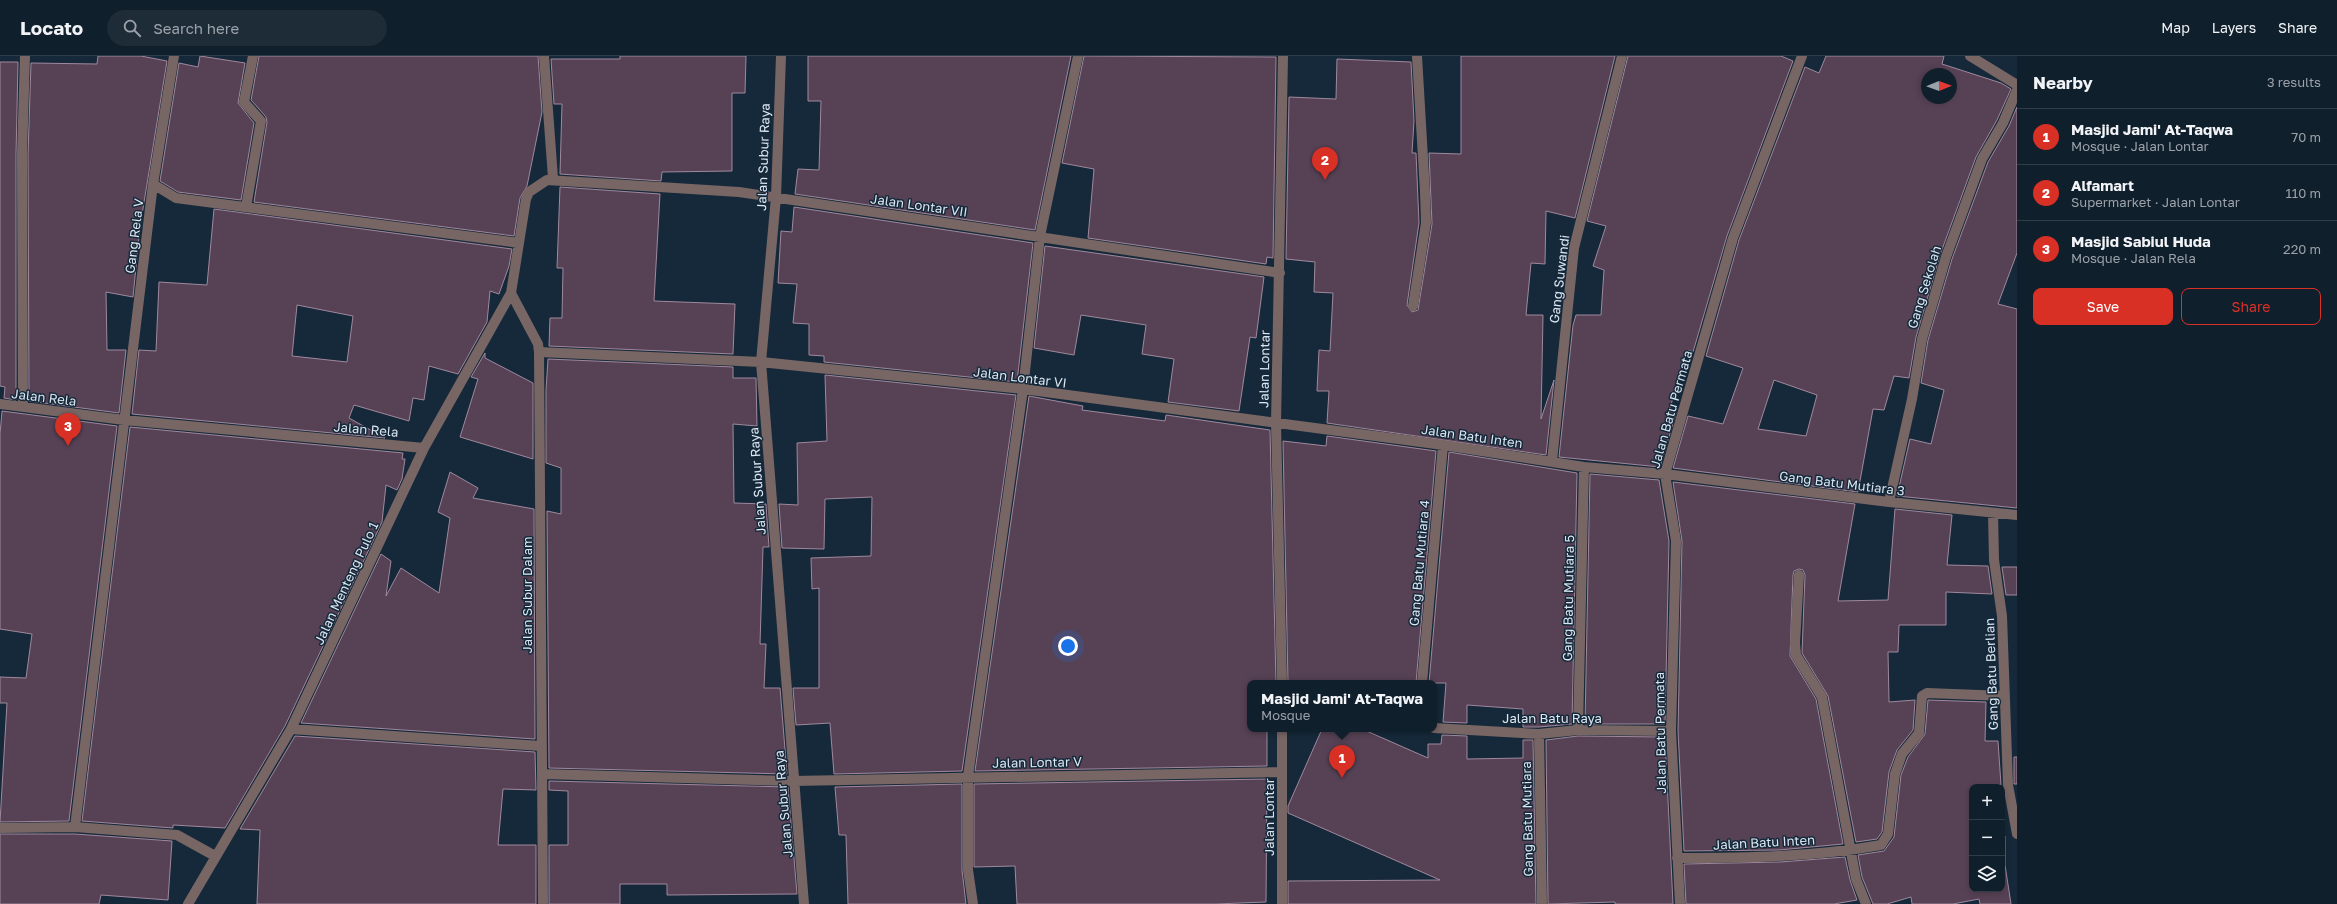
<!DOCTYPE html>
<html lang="en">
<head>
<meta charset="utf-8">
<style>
	body { margin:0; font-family:"Golos Text",sans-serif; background:#1e2c38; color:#f1f3f6 }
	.controls { position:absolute; right:12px; bottom:12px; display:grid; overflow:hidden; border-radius:8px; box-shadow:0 2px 6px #0003 }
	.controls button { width:36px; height:36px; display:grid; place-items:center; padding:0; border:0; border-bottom:1px solid #303d48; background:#101f2c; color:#f1f3f6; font:20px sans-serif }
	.compass { position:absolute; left:1921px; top:12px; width:36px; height:36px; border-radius:50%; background:#101f2c; box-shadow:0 2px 6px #0003; rotate:89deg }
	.you { position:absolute; left:1068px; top:590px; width:14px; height:14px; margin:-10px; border:3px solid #fff; border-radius:50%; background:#1a73e8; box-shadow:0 0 0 6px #1a73e833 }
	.badge { display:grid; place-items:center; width:26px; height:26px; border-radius:50%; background:#d93025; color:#fff; font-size:13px; font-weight:700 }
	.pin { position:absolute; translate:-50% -33px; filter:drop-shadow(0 1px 2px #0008) }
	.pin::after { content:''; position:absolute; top:21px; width:14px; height:12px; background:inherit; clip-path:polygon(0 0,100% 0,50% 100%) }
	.popup { position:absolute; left:1247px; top:624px; width:190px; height:52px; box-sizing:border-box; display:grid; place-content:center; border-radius:8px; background:#101f2c; filter:drop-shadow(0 1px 3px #0005); font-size:13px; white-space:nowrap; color:#9ca2a9 }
	.popup b { font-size:15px; color:#f1f3f6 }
	.popup::after { content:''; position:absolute; left:50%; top:100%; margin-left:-8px; border:8px solid transparent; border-top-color:#101f2c }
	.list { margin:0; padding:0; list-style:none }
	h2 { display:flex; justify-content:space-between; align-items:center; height:52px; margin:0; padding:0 16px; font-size:17px }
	h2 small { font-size:13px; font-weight:400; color:#9ca2a9 }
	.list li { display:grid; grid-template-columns:26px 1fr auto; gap:12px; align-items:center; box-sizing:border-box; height:56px; padding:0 16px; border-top:1px solid #303d48 }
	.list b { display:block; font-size:15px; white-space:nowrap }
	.list p { margin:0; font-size:13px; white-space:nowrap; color:#9ca2a9 }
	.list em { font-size:13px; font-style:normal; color:#9ca2a9 }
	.actions { display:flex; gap:8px; padding:12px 16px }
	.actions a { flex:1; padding:9px 0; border:1px solid #d93025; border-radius:8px; text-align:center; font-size:14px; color:#d93025 }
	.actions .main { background:#d93025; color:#fff }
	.icon { flex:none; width:22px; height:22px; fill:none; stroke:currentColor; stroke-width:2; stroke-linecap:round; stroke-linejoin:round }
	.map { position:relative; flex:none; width:2017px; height:848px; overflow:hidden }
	header { display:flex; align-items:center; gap:24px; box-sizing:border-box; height:56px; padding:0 20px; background:#101f2c; border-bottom:1px solid #303d48 }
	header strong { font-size:19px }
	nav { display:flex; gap:22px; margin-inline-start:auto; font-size:14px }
	.search { width:280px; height:36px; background:#1e2c38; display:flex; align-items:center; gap:10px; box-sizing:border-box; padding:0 14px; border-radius:22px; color:#9ca2a9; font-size:15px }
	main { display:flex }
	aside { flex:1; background:#101f2c }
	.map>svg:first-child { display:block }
	.building { fill:#574255; stroke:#a0889d; fill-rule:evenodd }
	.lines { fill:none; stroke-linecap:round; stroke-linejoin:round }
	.minor { stroke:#786665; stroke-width:10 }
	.labels { text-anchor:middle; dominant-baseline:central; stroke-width:3; stroke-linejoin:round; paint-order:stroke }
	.street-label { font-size:13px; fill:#dae6f1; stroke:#16293a }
</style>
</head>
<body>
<header>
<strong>Locato</strong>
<div class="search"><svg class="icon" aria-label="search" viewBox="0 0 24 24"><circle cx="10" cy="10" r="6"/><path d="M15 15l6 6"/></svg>Search here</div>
<nav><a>Map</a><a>Layers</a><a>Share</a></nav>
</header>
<main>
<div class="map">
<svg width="2017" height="848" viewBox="0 0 2017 848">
	<rect width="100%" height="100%" fill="#16293a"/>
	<path class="building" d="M 98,0 L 141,0 L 167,5 L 140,171 L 133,241 L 106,236 L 107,294 L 126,294 L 119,357 L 29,345 L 28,99 L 31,7 L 97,8 Z
		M 200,0 L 245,7 L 238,47 L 254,67 L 241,144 L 178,136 L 160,125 L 179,7 L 198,11 Z
		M 259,0 L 538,0 L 542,56 L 527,130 L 520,142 L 514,180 L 254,146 L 267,66 L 266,61 L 251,44 Z
		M 620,0 L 746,0 L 745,37 L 732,37 L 732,115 L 662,116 L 661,125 L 560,118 L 562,48 L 554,48 L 551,3 L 620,3 Z
		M 808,0 L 1071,0 L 1035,174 L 795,138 L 798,113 L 819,114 L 821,45 L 808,45 Z
		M 1084,0 L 1276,1 L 1273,202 L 1267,201 L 1266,208 L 1088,182 L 1094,113 L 1062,107 Z
		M 1461,0 L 1615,0 L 1575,162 L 1546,155 L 1545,208 L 1531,207 L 1526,259 L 1543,259 L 1541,363 L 1554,324 L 1546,399 L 1327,367 L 1329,335 L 1317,335 L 1319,294 L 1330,295 L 1333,237 L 1314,236 L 1315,206 L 1286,203 L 1289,41 L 1336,43 L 1337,3 L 1411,6 L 1414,65 L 1412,97 L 1416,97 L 1419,167 L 1407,249 L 1412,256 L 1418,254 L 1432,168 L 1429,97 L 1461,98 Z
		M 1628,0 L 1781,0 L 1793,5 L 1727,180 L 1693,296 L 1688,294 L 1669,355 L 1676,357 L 1660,411 L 1559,401 L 1573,269 L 1576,259 L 1601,259 L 1604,214 L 1593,210 L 1606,170 L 1587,165 Z
		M 1826,0 L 1944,0 L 1942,8 L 2001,27 L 2011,33 L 1997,64 L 1976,101 L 1940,199 L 1916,281 L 1909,322 L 1894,320 L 1884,354 L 1873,353 L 1858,436 L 1673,412 L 1688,360 L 1723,368 L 1743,312 L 1706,300 L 1739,184 L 1805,11 L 1819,17 ZM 1927,18 L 1951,18 L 1951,42 L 1927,42 ZM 1774,324 L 1817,339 L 1806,380 L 1758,373 Z
		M 0,6 L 18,6 L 16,99 L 16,344 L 4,342 L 5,331 L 0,330 Z
		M 2017,51 L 2017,197 L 1998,248 L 2017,253 L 2017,452 L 1897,440 L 1910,383 L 1931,388 L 1944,334 L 1921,327 L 1928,284 L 1952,203 L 1988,106 L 2009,70 Z
		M 560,131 L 660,138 L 654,245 L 735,248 L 733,298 L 549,290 L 550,262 L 562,262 L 563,212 L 557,212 Z
		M 794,151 L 1033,187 L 1017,326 L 824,306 L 824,300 L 809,299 L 809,268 L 793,267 L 797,228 L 778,227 L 781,175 L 792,176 Z
		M 214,153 L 512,193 L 509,210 L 499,238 L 490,235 L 487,266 L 458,318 L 429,310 L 424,344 L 413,342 L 409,365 L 354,349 L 349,362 L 385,382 L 132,358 L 139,294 L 156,295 L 159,226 L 207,229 ZM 297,249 L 353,260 L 347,306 L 292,300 Z
		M 1045,190 L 1264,221 L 1256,282 L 1250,281 L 1239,355 L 1168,346 L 1174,303 L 1142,298 L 1146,269 L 1081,259 L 1074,299 L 1034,292 Z
		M 485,297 L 485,302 L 533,327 L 533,403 L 460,381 L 478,323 L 471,321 Z
		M 548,303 L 733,311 L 733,322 L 756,322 L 757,370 L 733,368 L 734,447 L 766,448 L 769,491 L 763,491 L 760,588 L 766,588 L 764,632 L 780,632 L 787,718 L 549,712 L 547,455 L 561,458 L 561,412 L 546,407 L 546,334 Z
		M 825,319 L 1016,339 L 962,715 L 834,718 L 830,667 L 796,669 L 793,632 L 819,632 L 819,532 L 812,533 L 811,502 L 871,500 L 872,441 L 825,443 L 824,493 L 782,492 L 779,448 L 798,449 L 797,387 L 827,385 Z
		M 1029,340 L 1083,350 L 1082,354 L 1165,365 L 1166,359 L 1270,374 L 1276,627 L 1250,627 L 1250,673 L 1267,673 L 1267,710 L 975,715 Z
		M 2,355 L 117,370 L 69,765 L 0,766 L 7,647 L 0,647 L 0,621 L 26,622 L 32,578 L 0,573 L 0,378 Z
		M 130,371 L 403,397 L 402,403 L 405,403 L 402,423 L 397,434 L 386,429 L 382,466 L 285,670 L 225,772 L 173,769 L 173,772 L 82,765 Z
		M 1327,380 L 1436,395 L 1416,627 L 1288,627 L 1283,385 L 1326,390 Z
		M 1449,396 L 1577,417 L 1572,668 L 1539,671 L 1523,671 L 1523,653 L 1467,649 L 1467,667 L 1443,666 L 1446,627 L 1429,627 Z
		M 450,416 L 478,432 L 473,442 L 534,453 L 535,683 L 301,667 L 381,498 L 391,505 L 386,540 L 401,512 L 439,537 L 450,462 L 438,456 Z
		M 1590,418 L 1659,424 L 1669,485 L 1665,668 L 1585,668 Z
		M 1673,426 L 1855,448 L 1838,545 L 1888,544 L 1895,453 L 1952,459 L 1947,509 L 1988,510 L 1992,538 L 1946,536 L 1946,569 L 1899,569 L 1898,596 L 1888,596 L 1889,646 L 1915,644 L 1913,674 L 1897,694 L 1889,716 L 1882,776 L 1877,783 L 1856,786 L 1828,640 L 1802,597 L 1805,519 L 1803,514 L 1799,513 L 1794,515 L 1793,519 L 1790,600 L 1816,643 L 1843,788 L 1779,794 L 1684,795 L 1678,675 L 1682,485 Z
		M 2002,511 L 2017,511 L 2017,539 L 2006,539 Z
		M 1928,644 L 1986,646 L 1985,685 L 1998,685 L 2001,729 L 1998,729 L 1998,731 L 1972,731 L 1972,833 L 2002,833 L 2002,780 L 2005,780 L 2005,809 L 2011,848 L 1980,848 L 1979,843 L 1953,848 L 1912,848 L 1911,841 L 1887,848 L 1873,848 L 1862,821 L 1858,799 L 1884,795 L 1894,781 L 1901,719 L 1908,701 L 1925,678 Z
		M 1322,673 L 1362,673 L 1428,702 L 1428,688 L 1441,688 L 1442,679 L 1467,680 L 1467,703 L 1523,702 L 1523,684 L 1533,684 L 1536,848 L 1288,848 L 1288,825 L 1440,824 L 1288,757 L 1288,750 Z
		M 295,680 L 535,696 L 536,734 L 503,733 L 498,789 L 536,789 L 536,848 L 257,848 L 260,774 L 240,773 Z
		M 1578,680 L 1665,681 L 1673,848 L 1615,848 L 1615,846 L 1548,848 L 1546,684 Z
		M 2014,701 L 2017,701 L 2017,728 L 2014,728 Z
		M 1267,723 L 1266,846 L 1215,848 L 1017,848 L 1015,810 L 974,811 L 974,728 Z
		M 549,725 L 788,731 L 797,838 L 667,839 L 667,828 L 620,828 L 620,848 L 549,848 L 549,789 L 568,789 L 568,735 L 549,734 Z
		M 962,728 L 962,814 L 966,848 L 848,848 L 846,779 L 839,779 L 835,731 Z
		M 0,778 L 75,778 L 172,785 L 168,844 L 101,839 L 99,848 L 0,848 Z
		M 1845,801 L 1850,824 L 1857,844 L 1834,848 L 1686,848 L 1684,808 L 1780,806 Z"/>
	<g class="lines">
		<path class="minor" d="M 544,0 L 553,122
			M 781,0 L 776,141 L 761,306 L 804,848
			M 1970,0 L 2017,29
			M 153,128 L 176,142 L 519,187
			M 246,151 L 261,65 L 244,46 L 253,0
			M 511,237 L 538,288 L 539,296 L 543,848
			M 1413,250 L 1426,167 L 1425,136 L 1417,0
			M 539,296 L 761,306 L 1023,333 L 1443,389 L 1584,411 L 1665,418 L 1889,446 L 2017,459
			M 0,348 L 124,364 L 424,392
			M 23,351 L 22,99 L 25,0
			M 1552,405 L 1574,192 L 1622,0
			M 1889,446 L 1912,343 L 1922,283 L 1946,201 L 1982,103 L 2003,67 L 2017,34
			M 1993,457 L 1994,504 L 2002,560 L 2008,729 L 2017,778
			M 1799,519 L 1795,587 L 1796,599 L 1822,641 L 1856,823 L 1866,848
			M 1282,627 L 1276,367 L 1283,0
			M 1422,627 L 1443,389
			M 1434,672 L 1539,678 L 1578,674 L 1671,675
			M 291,673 L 541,690
			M 1282,673 L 1282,848
			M 1578,674 L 1584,411
			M 1539,678 L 1542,848
			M 542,718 L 793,725 L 1282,716
			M 75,771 L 153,128 L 174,0
			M 0,772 L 75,771 L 177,779 L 215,800
			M 1677,802 C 1745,802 1814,801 1881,789 L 1888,778 L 1895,718 L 1902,698 L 1919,677 L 1922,640 L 1927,637 L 2005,640
			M 188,848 L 291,673 L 424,392 L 511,237 L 526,143 L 529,136 L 547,124 L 739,136 L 1280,217
			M 973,848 L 968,814 L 968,720 L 1023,333 L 1040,180 L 1078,0
			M 1680,848 L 1671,675 L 1676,485 L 1665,418 L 1733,182 L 1802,0"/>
	</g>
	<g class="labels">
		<g class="street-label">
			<text transform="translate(763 101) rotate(-88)">Jalan Subur Raya</text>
			<text transform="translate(919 149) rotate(8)">Jalan Lontar VII</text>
			<text transform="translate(134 180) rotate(-83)">Gang Rela V</text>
			<text transform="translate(1559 223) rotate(-83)">Gang Suwandi</text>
			<text transform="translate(1924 231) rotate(-73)">Gang Sekolah</text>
			<text transform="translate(1264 313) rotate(-89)">Jalan Lontar</text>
			<text transform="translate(1020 321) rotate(7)">Jalan Lontar VI</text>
			<text transform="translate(44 341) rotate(7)">Jalan Rela</text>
			<text transform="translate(1671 353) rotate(-74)">Jalan Batu Permata</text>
			<text transform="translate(366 373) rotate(5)">Jalan Rela</text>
			<text transform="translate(1472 380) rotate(8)">Jalan Batu Inten</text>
			<text transform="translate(757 425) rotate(-94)">Jalan Subur Raya</text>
			<text transform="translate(1842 427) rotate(7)">Gang Batu Mutiara 3</text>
			<text transform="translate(1419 507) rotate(-85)">Gang Batu Mutiara 4</text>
			<text transform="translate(346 527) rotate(-65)">Jalan Menteng Pulo 1</text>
			<text transform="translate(527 539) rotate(-90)">Jalan Subur Dalam</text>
			<text transform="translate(1568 542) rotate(-89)">Gang Batu Mutiara 5</text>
			<text transform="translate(1991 618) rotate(-92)">Gang Batu Berlian</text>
			<text x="1552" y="662">Jalan Batu Raya</text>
			<text transform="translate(1660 677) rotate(-91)">Jalan Batu Permata</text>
			<text transform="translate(1037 706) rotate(-1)">Jalan Lontar V</text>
			<text transform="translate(783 748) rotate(-95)">Jalan Subur Raya</text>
			<text transform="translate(1269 761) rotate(-90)">Jalan Lontar</text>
			<text transform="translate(1527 763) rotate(-91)">Gang Batu Mutiara</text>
			<text transform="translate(1764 786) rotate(-3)">Jalan Batu Inten</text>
		</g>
	</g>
</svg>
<div class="controls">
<button>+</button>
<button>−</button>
<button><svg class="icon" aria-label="layers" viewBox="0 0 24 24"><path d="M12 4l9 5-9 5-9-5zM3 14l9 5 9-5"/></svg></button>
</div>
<svg class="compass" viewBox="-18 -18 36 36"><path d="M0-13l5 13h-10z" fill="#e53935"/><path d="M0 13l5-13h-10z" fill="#9ca2a9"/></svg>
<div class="you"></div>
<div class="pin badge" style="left:1342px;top:722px">1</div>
<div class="popup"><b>Masjid Jami' At-Taqwa</b>Mosque</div>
<div class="pin badge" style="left:1325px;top:124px">2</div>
<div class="pin badge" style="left:68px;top:390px">3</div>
</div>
<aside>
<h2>Nearby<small>3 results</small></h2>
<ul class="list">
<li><span class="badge">1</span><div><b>Masjid Jami' At-Taqwa</b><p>Mosque · Jalan Lontar</p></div><em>70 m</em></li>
<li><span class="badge">2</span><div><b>Alfamart</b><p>Supermarket · Jalan Lontar</p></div><em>110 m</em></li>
<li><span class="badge">3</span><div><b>Masjid Sabiul Huda</b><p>Mosque · Jalan Rela</p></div><em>220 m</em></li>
</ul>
<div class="actions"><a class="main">Save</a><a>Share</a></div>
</aside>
</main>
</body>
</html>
